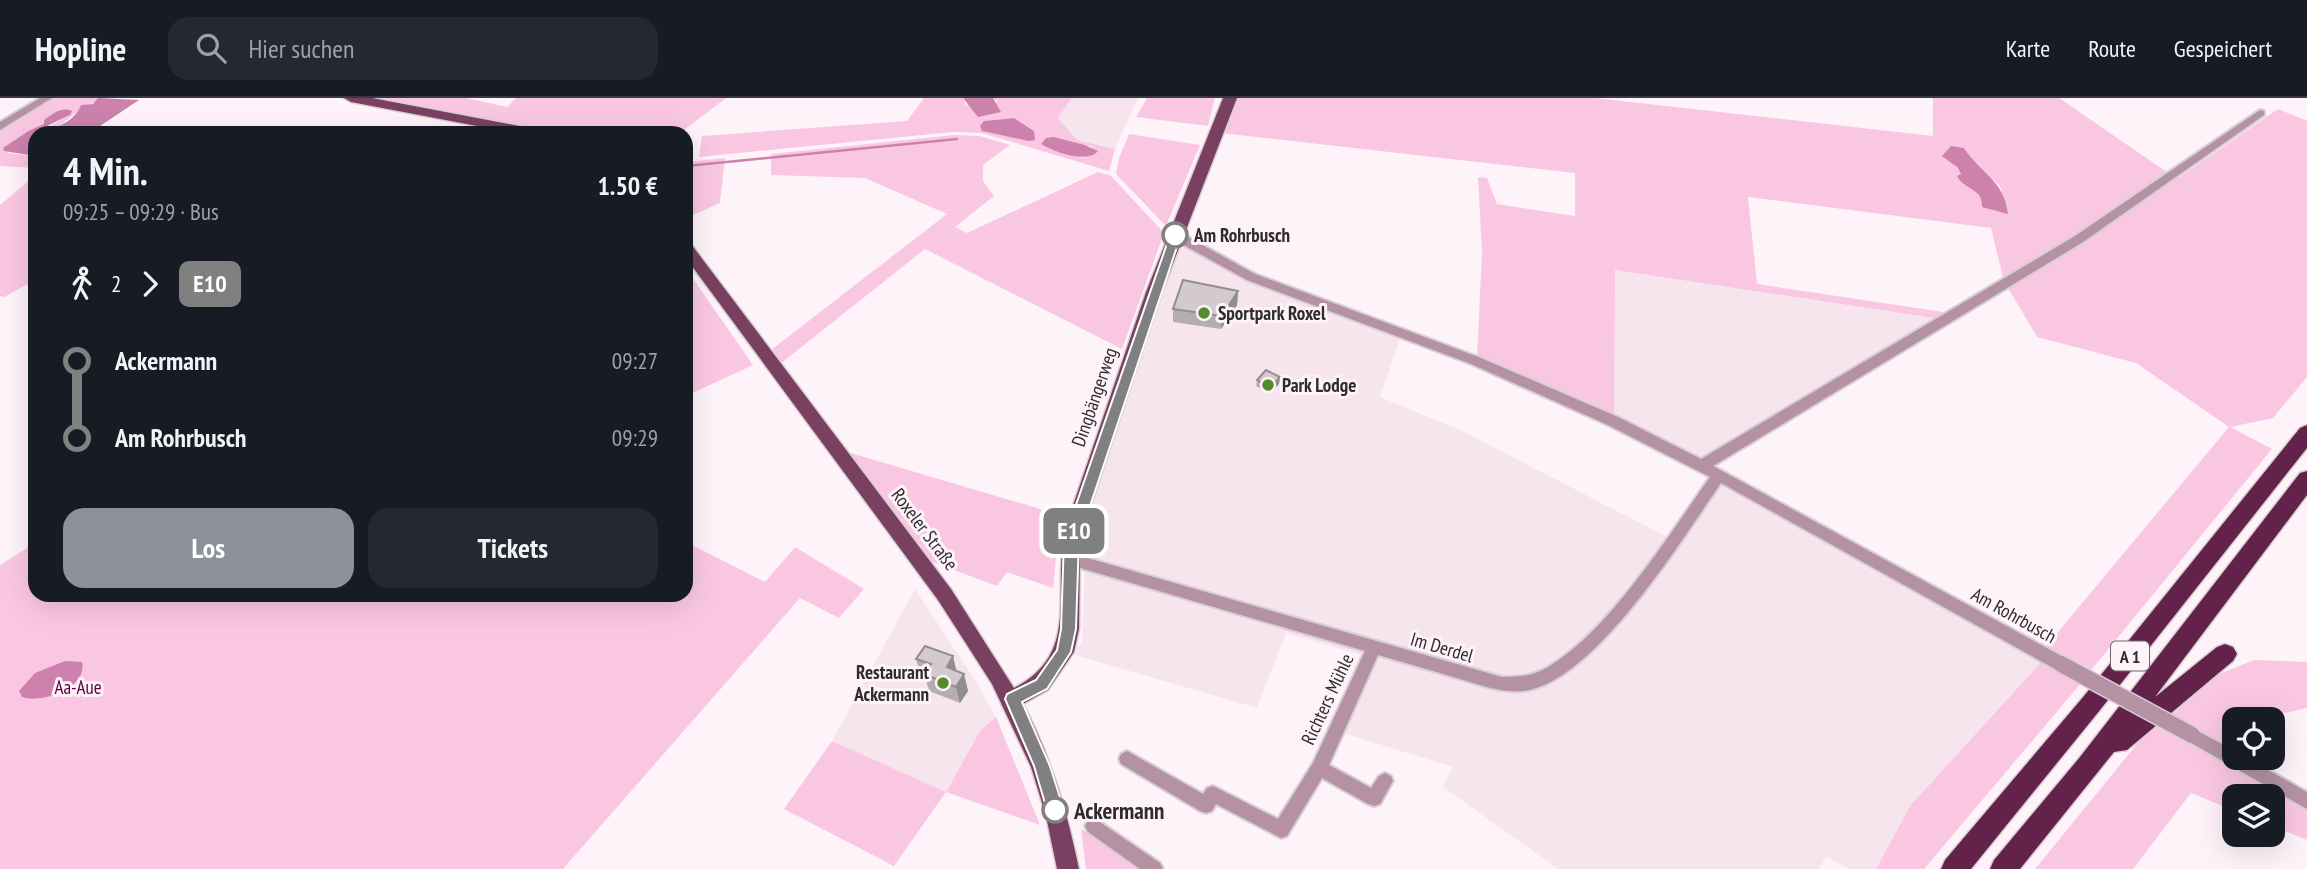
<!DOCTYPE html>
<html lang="de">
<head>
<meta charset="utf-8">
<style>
	body { margin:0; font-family:"PT Sans Narrow",sans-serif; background:#242831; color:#f1f3f6; height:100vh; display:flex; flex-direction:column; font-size:26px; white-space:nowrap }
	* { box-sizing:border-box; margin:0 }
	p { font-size:23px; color:#9ea1a6 }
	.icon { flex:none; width:38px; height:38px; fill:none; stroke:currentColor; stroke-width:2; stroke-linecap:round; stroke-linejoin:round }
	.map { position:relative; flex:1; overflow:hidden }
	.details { position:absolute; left:28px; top:28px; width:665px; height:476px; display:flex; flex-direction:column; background:#171b24; border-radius:21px; box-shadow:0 7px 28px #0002 }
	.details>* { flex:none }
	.badge { padding:0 14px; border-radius:10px; font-size:24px; line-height:46px }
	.controls { position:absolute; left:2222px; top:609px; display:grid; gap:14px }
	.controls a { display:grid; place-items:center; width:63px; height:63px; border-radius:14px; background:#171b24; box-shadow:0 7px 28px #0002; font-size:35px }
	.map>.badge { position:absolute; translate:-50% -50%; box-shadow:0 0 0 4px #fff }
	.legs { display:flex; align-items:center; gap:10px; height:77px; padding:0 35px; font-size:23px }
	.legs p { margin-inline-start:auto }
	.head { display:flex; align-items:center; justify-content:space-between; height:119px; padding:0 35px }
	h1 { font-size:38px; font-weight:800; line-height:52px }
	.cta { display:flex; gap:14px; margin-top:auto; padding:14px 35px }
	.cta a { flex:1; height:80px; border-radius:21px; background:#8c9099; color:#fff; font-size:28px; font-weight:800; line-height:80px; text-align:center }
	.cta a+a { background:#242831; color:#f1f3f6 }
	ul { padding:0 35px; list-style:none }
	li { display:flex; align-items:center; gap:24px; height:77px; font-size:26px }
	li i { display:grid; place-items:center; width:10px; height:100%; margin:0 9px; background:currentColor }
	li i::after { content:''; width:18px; height:18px; margin:-9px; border:5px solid; border-radius:50%; background:#171b24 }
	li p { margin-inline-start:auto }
	li:first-child i { background:linear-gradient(#0000 50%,currentColor 0) }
	li:last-child i { background:linear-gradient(currentColor 50%,#0000 0) }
	header { display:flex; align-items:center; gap:42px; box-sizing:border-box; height:98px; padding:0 35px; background:#171b24; border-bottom:2px solid #363941 }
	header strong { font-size:33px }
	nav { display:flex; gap:38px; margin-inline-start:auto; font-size:24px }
	.search { width:490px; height:63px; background:#242831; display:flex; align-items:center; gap:18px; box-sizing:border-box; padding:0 24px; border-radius:21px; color:#9ea1a6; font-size:26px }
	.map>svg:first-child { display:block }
	.built { fill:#f7e5ee }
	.green { fill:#fac7e3; fill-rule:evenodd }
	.water { fill:#cc82ad }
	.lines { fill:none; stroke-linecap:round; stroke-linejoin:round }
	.stream { stroke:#cc82ad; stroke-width:2.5 }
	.minor-casing { stroke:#d8cfd4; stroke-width:4 }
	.major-casing { stroke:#d8cfd4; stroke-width:3 }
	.highway-casing { stroke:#d8cfd4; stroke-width:3 }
	.minor { fill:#b492a4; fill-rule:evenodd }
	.major { fill:#794062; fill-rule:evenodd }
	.highway { fill:#62224a; fill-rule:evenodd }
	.minor-bridge-casing { stroke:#d8cfd4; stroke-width:19; stroke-linecap:butt }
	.minor-bridge { stroke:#b492a4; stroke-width:16 }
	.wall { fill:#b5adb1 }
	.shaded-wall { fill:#948d90 }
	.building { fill:#d3c9ce; stroke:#948d90; stroke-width:2 }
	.line-1 { fill:#808080; stroke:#fff; stroke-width:2 }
	.stop-1-dot { fill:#fff; stroke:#808080; stroke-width:3.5 }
	.poi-dot { fill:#538c29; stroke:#fdf3f8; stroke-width:2.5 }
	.labels { text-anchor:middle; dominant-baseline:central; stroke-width:6; stroke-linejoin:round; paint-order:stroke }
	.shield { fill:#fdf3f8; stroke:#6d686b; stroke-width:2 }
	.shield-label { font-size:18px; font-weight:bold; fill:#2f2c2e }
	.stop-label { font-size:19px; font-weight:bold; fill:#2f2c2e; stroke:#fdf3f8; text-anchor:start }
	.poi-label { font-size:19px; font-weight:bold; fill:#2f2c2e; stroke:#fdf3f8; text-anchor:start }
	.street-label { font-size:19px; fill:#2f2c2e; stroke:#fdf3f8 }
	.park-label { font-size:19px; fill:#5c0041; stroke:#fdf3f8 }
	.near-stop-label { font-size:23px; font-weight:bold; fill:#2f2c2e; stroke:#fdf3f8; text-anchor:start }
</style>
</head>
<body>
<header>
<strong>Hopline</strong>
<div class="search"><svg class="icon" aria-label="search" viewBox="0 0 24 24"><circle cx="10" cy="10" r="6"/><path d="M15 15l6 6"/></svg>Hier suchen</div>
<nav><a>Karte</a><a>Route</a><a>Gespeichert</a></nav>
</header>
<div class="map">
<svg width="2307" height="771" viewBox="0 0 2307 771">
	<rect width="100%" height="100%" fill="#fdf3f8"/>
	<path class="built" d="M1072 0H1138L1115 51 1077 42 1058 20Z
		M1178 143 1242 178 1400 240 1380 299 1460 332 1677 444 1721 383 2043 562 1910 708 1876 771H1849L1826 759 1819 771H1558L1443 689 1453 669 1330 631 1360 557 1286 535 1257 610 1075 557 1082 543 1085 464 1078 440Z
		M1614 172 1940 221 1703 363 1614 319Z
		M915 491 975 582 996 619 980 633 946 694 832 643Z"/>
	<path class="green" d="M51 0H98L97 4 86 7 60 27 45 31 70 17 71 14 30 32 7 55 35 58V70L0 68V31Z
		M375 0H466L507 9 516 0H726L680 35H546L519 28 510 35H490L499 24Z
		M924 0H963L966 7 998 4 993 0H1072L1058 20 1077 42 1115 51 1109 73 982 35 953 34 699 59 702 38 907 23ZM1014 20 1034 33 1015 39 983 33 984 23ZM1054 39 1093 49 1085 60 1041 46Z
		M1147 0H1215L1208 28 1136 19Z
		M1230 0H1595L1933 38V0H2059L2177 81 2278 11 2307 23V279L2273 320 2230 329 2272 351 2088 576 2043 552 2229 329 2136 265 2037 239 2004 183 1991 130 1748 99 1757 186 1950 215 1940 221 1615 172 1614 319 1477 259 1482 154 1478 79 1487 80 1497 106 1575 118V75L1221 35ZM1964 50 1973 64 2000 88 2008 114 1983 104 1974 91 1964 87 1961 76 1953 65Z
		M1129 36 1200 47 1166 128 1116 76 1119 60Z
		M954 37 980 38 1010 47 983 67V83L994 98 955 129 967 135 1098 74 1111 78 1164 135 1122 251 925 151 780 266 771 252 947 116 865 80 771 77V56Z
		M725 60 720 105 686 120V64Z
		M32 80H35V182L4 199 0 198V107Z
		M689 175 753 267 686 298V176Z
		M844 353 1064 418 1058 438 1053 490 1007 474 997 488 930 463Z
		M686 444 765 484 795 449 864 491 839 520 800 500 563 771H0V467L35 445V497H686Z
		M2043 562 2082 584 1924 771H1876L1910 708Z
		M2254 562 2307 564V610L2258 621H2235V639L2223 649 2165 616 2202 583Z
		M996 619 1040 727 946 694 894 768 784 711 832 643 946 694 980 633Z
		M2155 624 2307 708V742L2273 728V698H2235V713L2191 695 2133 771H2035Z
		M1081 731 1139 771H1086Z"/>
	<path class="water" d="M98 0 139 2 94 32 83 35H35V58L4 53 3 50 30 32 44 26V22C52 16 62 8 72 13L70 17 49 27 45 31C60 30 76 21 81 7L93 6Z
		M963 0H993L1001 14 978 19Z
		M1014 20 1034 33 1035 42 1029 43 982 33 980 28 984 23Z
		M1054 39 1085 47 1098 53C1087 66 1054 54 1041 46L1046 40Z
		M1951 48 1964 50C1981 76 2004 82 2008 116L1982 109C1983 90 1964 92 1957 78L1961 76 1957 69 1942 58Z
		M65 563 82 564C88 590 42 606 22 599L19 593 35 575Z"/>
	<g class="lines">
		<path class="stream" d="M686 68 957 41"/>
		<defs>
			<path id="minor" d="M40 0H52L0 32V24Z
				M2260 12 2264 13V17L2083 144 1713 368 2067 561 2069 566 2067 571 2061 573 2055 571 1721 385C1683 440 1593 586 1523 593 1501 595 1481 587 1460 581 1433 573 1406 565 1378 557L1329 667 1371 690 1379 678 1385 675 1391 678 1393 683 1380 706 1374 708 1368 706 1322 680 1287 738 1281 740 1216 706 1212 713 1206 715 1200 713 1121 666 1119 661 1121 656 1127 653 1203 696 1207 690 1213 688 1278 721 1313 665 1365 553 1070 467 1065 465 1063 461 1065 457 1070 455 1502 579C1519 579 1533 578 1548 569 1609 533 1669 437 1710 379L1608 327 1471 266 1247 182 1171 140V134H1179L1255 176 1481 260 1618 319 1701 361 2075 138Z
				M2192 630 2235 653V660H2247L2307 694V711L2186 642 2184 637 2186 632Z
				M1094 720 1160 765 1163 771H1140L1088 734 1085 728 1088 722Z"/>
			<path id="major" d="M344 0H372L535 31 542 35H514L351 4Z
				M1223 0H1237L1162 194 1088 416 1080 450 1079 531 1074 554 1048 592 1023 606C1051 658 1067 713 1079 771H1057L1046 718 1031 669 992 586 938 502 686 160V144L691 146 951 491 1014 590C1074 559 1057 509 1062 453 1063 441 1067 428 1070 416L1146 194Z"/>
			<path id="highway" d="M2307 327V350L2100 612 1971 771H1941L1945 762 2084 598 2300 330Z
				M2307 373V397L2155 599 2217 549 2225 546 2233 549 2237 556 2233 563 2127 652 2114 654 2020 771H1990L1994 762 2080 659 2300 375Z"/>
		</defs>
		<use href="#minor" class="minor-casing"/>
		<use href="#major" class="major-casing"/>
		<use href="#highway" class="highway-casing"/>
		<use href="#minor" class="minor"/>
		<use href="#major" class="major"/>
		<use href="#highway" class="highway"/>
		<defs>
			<path id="minor-bridge" d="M2061 566 2192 637"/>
		</defs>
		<use href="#minor-bridge" class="minor-bridge-casing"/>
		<use href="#minor-bridge" class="minor-bridge"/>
	</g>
	<path class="wall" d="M1238 193 1237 207 1221 231 1173 224V211Z
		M1280 279 1279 286 1270 295 1256 288 1257 282Z
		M953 558 956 573 964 576 968 593 960 605 929 593 925 579 921 578 916 561Z"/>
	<path class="shaded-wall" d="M1238 193 1237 207 1221 231 1222 218Z
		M1280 279 1279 286 1270 295 1271 289Z
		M953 558 957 576 947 569Z
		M964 576 968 593 960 605 956 589Z"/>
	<path class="building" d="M1183 182 1238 193 1222 218 1173 211Z
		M1266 272 1280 279 1271 289 1257 282Z
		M925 548 953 558 947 569 964 576 956 589 924 576 931 566 916 561Z"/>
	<path class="line-1" d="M1175 134 1181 137 1079 441 1076 531 1071 554 1047 591 1022 604 1050 668 1064 712 1061 717 1055 720 1050 717 1047 712 1034 668 1005 601 1007 596 1036 582 1057 552 1061 531 1064 441 1170 137Z"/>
	<g class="stop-1-dot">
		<circle cx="1175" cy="137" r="12"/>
		<circle cx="1055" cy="712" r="12"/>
	</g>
	<g class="poi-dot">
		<circle cx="1204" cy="215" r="7"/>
		<circle cx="1268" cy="287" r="7"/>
		<circle cx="943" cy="585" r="7"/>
	</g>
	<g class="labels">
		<rect class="shield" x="2111" y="543.5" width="38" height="29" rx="5"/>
		<g class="shield-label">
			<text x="2130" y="558">A 1</text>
		</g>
		<g class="stop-label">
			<text x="1194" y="137">Am Rohrbusch</text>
		</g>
		<g class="poi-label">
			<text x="1218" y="215">Sportpark Roxel</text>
			<text x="1282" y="287">Park Lodge</text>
			<text x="929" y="574" text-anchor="end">Restaurant<tspan x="929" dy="22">Ackermann</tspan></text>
		</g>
		<g class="street-label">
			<text transform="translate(1094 299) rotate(-71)">Dingbängerweg</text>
			<text transform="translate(925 431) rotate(53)">Roxeler Straße</text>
			<text transform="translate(2014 517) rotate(29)">Am Rohrbusch</text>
			<text transform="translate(1442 549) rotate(16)">Im Derdel</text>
			<text transform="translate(1327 601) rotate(-65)">Richters Mühle</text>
		</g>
		<g class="park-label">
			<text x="78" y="589">Aa-Aue</text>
		</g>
		<g class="near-stop-label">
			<text x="1074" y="712">Ackermann</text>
		</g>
	</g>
</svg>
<div class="controls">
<a><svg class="icon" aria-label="locate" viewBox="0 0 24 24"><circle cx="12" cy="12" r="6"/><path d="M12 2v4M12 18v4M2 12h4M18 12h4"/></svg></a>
<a><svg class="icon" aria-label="layers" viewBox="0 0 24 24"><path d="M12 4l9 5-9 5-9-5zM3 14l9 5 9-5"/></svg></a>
</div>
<b class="badge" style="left:1074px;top:433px;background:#808080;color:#fff">E10</b>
<section class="details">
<div class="head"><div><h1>4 Min.</h1><p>09:25 – 09:29 · Bus</p></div><b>1.50 €</b></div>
<div class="legs"><svg class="icon" aria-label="walk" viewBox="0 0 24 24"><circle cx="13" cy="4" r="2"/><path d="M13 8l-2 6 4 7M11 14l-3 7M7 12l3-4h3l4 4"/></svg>2<svg class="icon" aria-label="forward" viewBox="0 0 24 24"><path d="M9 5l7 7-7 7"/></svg><b class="badge" style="background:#808080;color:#fff">E10</b></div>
<ul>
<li><i style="color:#808080"></i><b>Ackermann</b><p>09:27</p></li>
<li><i style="color:#808080"></i><b>Am Rohrbusch</b><p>09:29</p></li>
</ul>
<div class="cta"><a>Los</a><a>Tickets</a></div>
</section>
</div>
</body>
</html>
